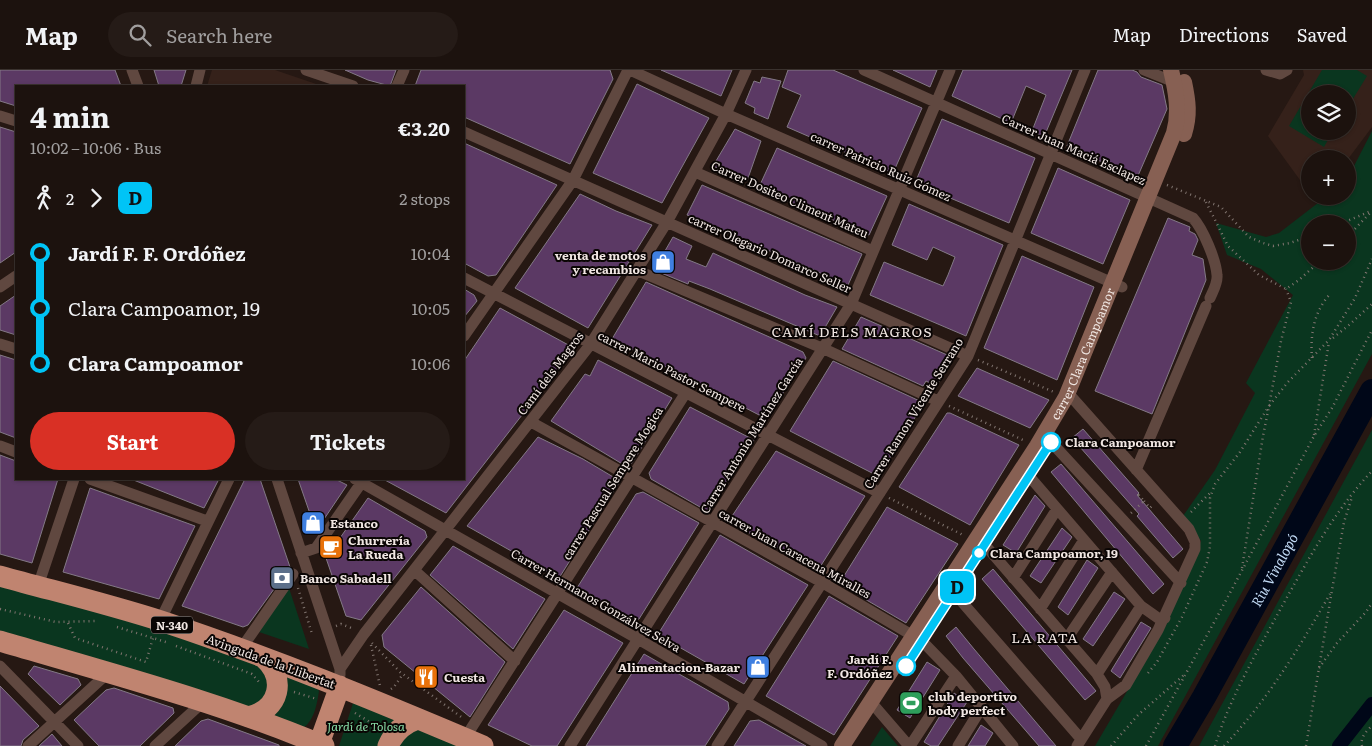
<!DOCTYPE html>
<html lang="en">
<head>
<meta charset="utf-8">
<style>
	body { margin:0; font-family:Literata,serif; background:#251b17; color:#f1f3f6; height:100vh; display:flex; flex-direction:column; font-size:19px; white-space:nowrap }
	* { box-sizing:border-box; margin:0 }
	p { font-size:16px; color:#a09e9e }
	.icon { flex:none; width:28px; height:28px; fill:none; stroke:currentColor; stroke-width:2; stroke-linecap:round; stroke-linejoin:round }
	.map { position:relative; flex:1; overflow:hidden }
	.drawer { position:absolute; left:15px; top:15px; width:450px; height:395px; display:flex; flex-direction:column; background:#1c120e; border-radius:0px; box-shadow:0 1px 4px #0004,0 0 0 1px #3a322e }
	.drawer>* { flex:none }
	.badge { padding:0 10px; border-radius:8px; font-size:18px; line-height:32px }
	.tools { position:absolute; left:1301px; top:15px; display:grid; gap:10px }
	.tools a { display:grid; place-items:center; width:55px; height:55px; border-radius:50%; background:#1c120e; box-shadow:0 1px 4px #0004,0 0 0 1px #3a322e; font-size:25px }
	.map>.badge { position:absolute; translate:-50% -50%; box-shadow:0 0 0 2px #fff }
	.legs { display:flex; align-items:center; gap:8px; height:55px; padding:0 15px; font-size:16px }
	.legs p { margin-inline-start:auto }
	.headline { display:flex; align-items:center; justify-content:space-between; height:85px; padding:0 15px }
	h1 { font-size:28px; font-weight:700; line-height:38px }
	.action { display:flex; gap:10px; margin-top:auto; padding:10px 15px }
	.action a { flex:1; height:58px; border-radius:30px; background:#d93025; color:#fff; font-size:20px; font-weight:700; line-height:58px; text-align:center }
	.action a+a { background:#251b17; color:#f1f3f6 }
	ul { padding:0 15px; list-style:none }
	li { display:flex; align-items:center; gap:18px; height:55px; font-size:19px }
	li i { display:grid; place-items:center; width:8px; height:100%; margin:0 6px; background:currentColor }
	li i::after { content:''; width:12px; height:12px; margin:-6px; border:4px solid; border-radius:50%; background:#1c120e }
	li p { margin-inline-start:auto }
	li:first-child i { background:linear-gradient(#0000 50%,currentColor 0) }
	li:last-child i { background:linear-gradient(currentColor 50%,#0000 0) }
	header { display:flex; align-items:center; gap:30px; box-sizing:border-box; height:70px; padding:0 25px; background:#1c120e; border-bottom:1px solid #3a322e }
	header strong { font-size:24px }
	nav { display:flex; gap:28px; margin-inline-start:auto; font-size:18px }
	.search { width:350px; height:45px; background:#251b17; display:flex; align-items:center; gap:12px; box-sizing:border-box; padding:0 18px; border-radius:28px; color:#a09e9e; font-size:19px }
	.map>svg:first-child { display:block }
	.built { fill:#35211a; fill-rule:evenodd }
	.green { fill:#0a361f; fill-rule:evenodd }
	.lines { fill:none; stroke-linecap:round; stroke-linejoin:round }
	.canal { stroke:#000718; stroke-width:14 }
	.river { stroke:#000718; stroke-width:24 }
	.building { fill:#5b3964; stroke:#837986 }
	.path { stroke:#817570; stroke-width:2.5; stroke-dasharray:1 4; stroke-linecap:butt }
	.street { stroke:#604840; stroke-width:11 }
	.secondary { stroke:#876053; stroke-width:16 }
	.highway { stroke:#c08470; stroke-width:21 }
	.line-1-casing { stroke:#fff; stroke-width:11 }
	.line-1 { stroke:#00c4f6; stroke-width:8 }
	.stop-1-dot { fill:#fff; stroke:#00c4f6; stroke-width:2.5 }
	.labels { text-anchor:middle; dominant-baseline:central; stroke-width:4; stroke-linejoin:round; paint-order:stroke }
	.shield { fill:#0a0504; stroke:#aba29f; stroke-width:1 }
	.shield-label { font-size:11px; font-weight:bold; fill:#f0e6e2 }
	.street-label { font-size:12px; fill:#f0e6e2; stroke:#0a0504 }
	.poi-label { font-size:12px; font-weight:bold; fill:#f0e6e2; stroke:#0a0504; text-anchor:start }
	.stop-label { font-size:12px; font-weight:bold; fill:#f0e6e2; stroke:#0a0504; text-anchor:start }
	.park-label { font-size:12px; font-style:italic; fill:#86daa5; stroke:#0a0504 }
	.neighbourhood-label { font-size:14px; letter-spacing:1px; fill:#f0e6e2; stroke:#0a0504 }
	.water-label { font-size:14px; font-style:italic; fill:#c1daf4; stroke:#0a0504 }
</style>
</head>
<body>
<header>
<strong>Map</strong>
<div class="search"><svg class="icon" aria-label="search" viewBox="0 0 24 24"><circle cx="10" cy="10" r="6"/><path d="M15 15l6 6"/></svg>Search here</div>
<nav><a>Map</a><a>Directions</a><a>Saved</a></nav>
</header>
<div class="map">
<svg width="1372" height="676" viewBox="0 0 1372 676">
	<rect width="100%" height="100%" fill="#261813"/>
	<path class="built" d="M212 0H275L322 16H207Z
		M1303 0H1372V57L1348 89H1310V119L1308 121 1268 66 1304 5ZM1310 24H1348V61H1310Z"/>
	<path class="green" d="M1322 0H1357L1367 6 1348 37V24H1310V61H1333L1324 77 1289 56Z
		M1372 61V284L1158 676H1095L1163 560 1201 471 1183 446 1215 400 1255 323 1246 313 1293 225 1261 199 1227 185 1216 153 1266 167 1279 163 1327 126H1348V103L1354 96ZM1310 154H1348V191H1310Z
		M1372 360V676H1199Z
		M0 512 259 591 274 615 254 639 0 565Z
		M289 518 309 579 259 562Z
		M282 601 314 615 319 621C317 634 314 653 301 659L268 647Z
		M354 630 402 649 384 676H339Z
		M419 656 468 676H393Z
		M882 657 898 676H870Z"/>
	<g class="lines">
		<path class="canal" d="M1339 676 1372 634"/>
		<path class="river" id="s1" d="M1175 676 1204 627 1372 321"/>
	</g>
	<path class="building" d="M0 0H115L121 16H16V36L0 31Z
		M154 0H186L181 16H159Z
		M345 0H396L390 16 368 10Z
		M421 0H610L613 9 570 94 464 47V16H415Z
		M661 0H732L721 26Z
		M788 0H833L922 38 893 103 787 57 801 25 782 17Z
		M893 0H937L930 17Z
		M963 0H1072L1044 67 1032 61 1046 25 1026 16 1011 53 952 26Z
		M1098 0H1132L1137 2 1141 7 1162 15 1167 39 1137 108 1067 76Z
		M762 7 781 11 768 49 754 43 755 38 745 33 754 11 760 13Z
		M637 14 709 48 662 133 593 103Z
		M942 49 1035 88 1009 153 915 113Z
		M0 57 16 62V182L0 193Z
		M735 59 761 71 747 111 713 96Z
		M464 73 557 115 496 205 488 206 464 193Z
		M777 78 887 126 869 165 790 132 783 130 759 117Z
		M1058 98 1130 130 1103 194 1031 163Z
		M702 115 862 184 848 215 687 145Z
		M580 124 616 141 652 155 588 258 515 218Z
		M909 134 1003 175 966 266 870 225 884 192 943 216 948 205 955 187 933 177 927 190 892 175Z
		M1168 148 1190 157 1189 161 1195 164 1198 170 1192 185 1203 189 1206 210 1152 344 1095 321Z
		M673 167 692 176 686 189 706 197 713 183 805 225 837 237 820 266 710 219 689 211 688 214 654 200Z
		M1022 186 1094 217 1057 310 984 278Z
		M646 212 803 282 806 288 768 346 763 347 612 269Z
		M464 219 474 225 477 231 464 247Z
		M16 225V265L0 260V236Z
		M500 238 574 278 446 443 383 409H464V291Z
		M861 247 954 288 936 316 926 311 923 316 842 279Z
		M0 285 16 290V368L0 362Z
		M598 290 672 328 632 393 624 395 551 351 585 304 590 306Z
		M833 291 924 333 881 402 874 404 790 361Z
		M977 298 1049 330 1030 358 958 326Z
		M690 337 754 370 707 441 651 409 649 403Z
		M947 343H950L1019 375 970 455 899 417Z
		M1083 359 1139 423 1137 425 1183 479 1173 488 1137 446 1139 444 1072 368Z
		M538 367 583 389 620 411 559 508 467 456Z
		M776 381 865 426 820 497H815L728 452Z
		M0 385 16 391V409H58L32 493 0 484Z
		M1061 394 1164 514 1153 524 1051 402Z
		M131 409H219L204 438Z
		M245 409H260L290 497 248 555 243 557 182 536Z
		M298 409H335L347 415 316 461Z
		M90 418 195 456 159 529 63 502Z
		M643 422 699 453 639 549 633 550 577 518 636 424Z
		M1035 425 1045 436 1016 483 1003 475Z
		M368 428 425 461 427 467 361 550 346 546 326 488Z
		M887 437 958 474 906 553 839 514Z
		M1062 458 1072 467 1041 513 1030 506Z
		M720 465 808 515 744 614 672 573 661 566 660 561Z
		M453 476 545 529 513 579 430 505Z
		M1087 490 1098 498 1068 545 1058 537Z
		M993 499 1096 621 1085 630 982 509Z
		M421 517 505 592 470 647 384 577 382 565Z
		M1114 522 1125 529 1093 576 1083 569Z
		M829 526 898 566 834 665 766 626Z
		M564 540 623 573 557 676H532L488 655Z
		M1141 552 1151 558 1120 608 1111 601Z
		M956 557 974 579 1056 676H1039L963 588 946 566Z
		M644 584 728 632 729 639 705 676H586Z
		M927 592 940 600 910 648 897 640Z
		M34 596 78 609 81 615 60 635 28 604Z
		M0 616 39 656 23 670 21 676H0Z
		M114 618 173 638 174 643 140 676H99L74 650 106 620Z
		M954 623 967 632 938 676H931L924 672Z
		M208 649 279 675V676H175L201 651Z
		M759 650 788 666 806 676H734L750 651Z
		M981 655 993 663 985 676H968Z
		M52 664 62 676H39Z"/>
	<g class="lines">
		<path class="path" d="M1167 115 1221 137 1249 167 1263 173 1273 176 1290 173 1310 166
			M1206 132 1228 176 1259 205 1286 219 1299 210 1320 191
			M1340 154 1371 141
			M1348 166 1372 141
			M1333 268 1349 255 1372 234
			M1312 288C1310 264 1314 241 1331 223
			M978 290 1054 322
			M949 336 1023 370
			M1314 365 1329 272
			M889 428 963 465
			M1144 431 1150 438 1152 436 1151 434
			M1191 442 1212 421
			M1131 443 1144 431 1139 425 1141 423
			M1242 498 1263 366 1269 336 1288 312 1329 270 1355 228 1372 189
			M298 518 312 564
			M0 539 56 552 97 551
			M68 553 75 568 146 592 153 568
			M336 556 341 554 354 559
			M117 557 169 573
			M372 573 400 602 464 649
			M371 575 380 616
			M176 576 252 604 259 612
			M1319 598 1337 573 1366 542 1372 533
			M1148 603 1157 592 1182 547 1207 492 1210 477V428L1215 414 1240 382 1269 336 1281 271 1291 232 1286 219
			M391 619 394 617 403 604
			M294 622 317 629
			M355 643 380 658
			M1111 676 1138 645 1185 604
			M1146 676 1217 547 1314 366 1332 338 1372 260
			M1215 676C1230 627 1257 582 1281 538 1308 490 1334 441 1372 401
			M1224 676C1267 631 1299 578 1330 524
			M1306 676 1332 520 1344 452 1352 427
			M1362 676C1360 668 1366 661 1372 656"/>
		<path class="street" d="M132 0 138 16
			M306 0 353 16
			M630 0 726 44 1122 217
			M864 0 1193 148C1203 159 1216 190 1217 205 1218 213 1213 221 1210 228
			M1144 0 1174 12
			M1266 0 1280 4 1287 0
			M196 16 200 0
			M397 16 404 0
			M0 46 16 51
			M464 62 968 286
			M695 102 873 181
			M636 200 822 278 938 331
			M464 208 880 423
			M0 217 16 206
			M464 266 573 110 628 0
			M0 274 16 279
			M1068 323 1189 459 1195 472V479L1158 560 1126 615 1107 629 1077 676
			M531 352 823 513 922 571 956 606 1013 676
			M1051 372 1181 513
			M0 376 16 382
			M1021 400 1029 406 1141 536 1158 548H1165
			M1136 400 1206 236
			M90 409 207 451
			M277 409 340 599V605
			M355 409 638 569 822 676
			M978 467 1097 604 1105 617 1107 629
			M301 483 316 478 364 409
			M414 500 515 591
			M1013 508 1057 439
			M38 516 74 409
			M962 532 1081 669
			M1040 539 1084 470
			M160 551 229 409
			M1066 570 1112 502
			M241 579 293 504
			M0 596 78 676
			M340 599 364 564 590 275 667 152 726 44 746 0
			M1097 604 1141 536
			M871 632 909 676
			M465 668 685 324
			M28 676 109 602
			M155 676 203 632
			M570 676 851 234 950 0
			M717 676 968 286 1085 0
			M910 676 956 606
			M958 676 982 637"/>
		<g class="secondary">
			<path d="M1184 64C1190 45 1188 31 1184 12"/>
			<path id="s2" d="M842 676 1037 376 1066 327 1174 63C1180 42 1176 21 1171 0"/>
		</g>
		<path class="highway" d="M0 506C54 521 108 534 161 551 270 587 377 631 483 676
			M0 571C109 603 219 632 324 676
			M248 647C280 640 287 608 263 587
			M319 674 340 616
			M388 676C394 662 403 654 417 649"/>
	</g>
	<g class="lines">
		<defs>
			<path id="line-1" d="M906 596 1051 372"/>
		</defs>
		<use href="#line-1" class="line-1-casing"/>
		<use href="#line-1" class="line-1"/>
	</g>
	<defs>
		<symbol id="shop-square" viewBox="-11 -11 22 22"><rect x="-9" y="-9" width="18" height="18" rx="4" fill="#3f7fe0" stroke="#0a0504"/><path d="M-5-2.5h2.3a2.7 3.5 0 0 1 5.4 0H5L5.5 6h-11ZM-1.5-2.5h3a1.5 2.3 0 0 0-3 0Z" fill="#fff"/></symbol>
		<symbol id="cafe-square" viewBox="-11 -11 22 22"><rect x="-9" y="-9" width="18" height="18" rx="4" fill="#e8710a" stroke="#0a0504"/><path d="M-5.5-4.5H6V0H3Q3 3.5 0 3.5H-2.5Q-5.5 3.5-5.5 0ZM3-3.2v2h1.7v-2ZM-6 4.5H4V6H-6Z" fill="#fff"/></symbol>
		<symbol id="bank-square" viewBox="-11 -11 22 22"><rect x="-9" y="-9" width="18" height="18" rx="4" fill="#5c6f8a" stroke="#0a0504"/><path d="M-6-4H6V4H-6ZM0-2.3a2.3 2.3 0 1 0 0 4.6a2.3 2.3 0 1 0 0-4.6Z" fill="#fff"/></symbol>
		<symbol id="restaurant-square" viewBox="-11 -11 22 22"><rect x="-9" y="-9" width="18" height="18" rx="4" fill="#e8710a" stroke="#0a0504"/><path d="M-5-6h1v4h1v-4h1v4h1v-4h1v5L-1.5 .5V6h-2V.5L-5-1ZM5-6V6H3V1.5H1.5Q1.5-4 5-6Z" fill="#fff"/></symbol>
		<symbol id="stadium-square" viewBox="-11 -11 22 22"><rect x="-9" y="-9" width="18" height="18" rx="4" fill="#2e9e5b" stroke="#0a0504"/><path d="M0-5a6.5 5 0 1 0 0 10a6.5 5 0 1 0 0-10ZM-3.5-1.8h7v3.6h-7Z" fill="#fff"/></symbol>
	</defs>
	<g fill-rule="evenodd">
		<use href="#shop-square" x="649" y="178" width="28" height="28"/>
		<use href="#shop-square" x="299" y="439" width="28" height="28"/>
		<use href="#cafe-square" x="317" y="463" width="28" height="28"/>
		<use href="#bank-square" x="268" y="494" width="28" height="28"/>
		<use href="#shop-square" x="744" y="583" width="28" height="28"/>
		<use href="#restaurant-square" x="412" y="593" width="28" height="28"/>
		<use href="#stadium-square" x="897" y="619" width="28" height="28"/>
	</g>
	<g class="stop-1-dot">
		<circle cx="1051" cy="372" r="9"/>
		<circle cx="979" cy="483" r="6"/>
		<circle cx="906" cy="596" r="9"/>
	</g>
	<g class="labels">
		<rect class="shield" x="151" y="546.5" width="42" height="17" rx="4"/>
		<g class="shield-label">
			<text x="172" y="555">N-340</text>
		</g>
		<g class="street-label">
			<text transform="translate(1074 79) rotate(24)">Carrer Juan Maciá Esclapez</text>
			<text transform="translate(881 96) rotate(24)">carrer Patricio Ruiz Gómez</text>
			<text transform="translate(790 129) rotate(24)">Carrer Dositeo Climent Mateu</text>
			<text transform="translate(770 183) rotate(24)">carrer Olegario Domarco Seller</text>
			<text stroke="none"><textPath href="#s2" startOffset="461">carrer Clara Campoamor</textPath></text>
			<text transform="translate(672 301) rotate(27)">carrer Mario Pastor Sempere</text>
			<text transform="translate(550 303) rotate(-53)">Camí dels Magros</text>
			<text transform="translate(913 343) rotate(-58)">Carrer Ramon Vicente Serrano</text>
			<text transform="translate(751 365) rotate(-58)">Carrer Antonio Martínez García</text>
			<text transform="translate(612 413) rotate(-58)">carrer Pascual Sempere Mogica</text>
			<text transform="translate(795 483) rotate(29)">carrer Juan Caracena Miralles</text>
			<text transform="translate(596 530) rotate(30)">Carrer Hermanos Gonzálvez Selva</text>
			<text transform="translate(271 591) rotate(20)">Avinguda de la Llibertat</text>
		</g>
		<g class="poi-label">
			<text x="646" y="185" text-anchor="end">venta de motos<tspan x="646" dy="14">y recambios</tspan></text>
			<text x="330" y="453">Estanco</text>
			<text x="348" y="470">Churrería<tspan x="348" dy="14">La Rueda</tspan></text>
			<text x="300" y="508">Banco Sabadell</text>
			<text x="740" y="597" text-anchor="end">Alimentacion-Bazar</text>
			<text x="444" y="607">Cuesta</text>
			<text x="928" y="626">club deportivo<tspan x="928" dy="14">body perfect</tspan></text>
		</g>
		<g class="stop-label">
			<text x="1065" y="372">Clara Campoamor</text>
			<text x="990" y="483">Clara Campoamor, 19</text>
			<text x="892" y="589" text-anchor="end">Jardí F.<tspan x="892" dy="14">F. Ordóñez</tspan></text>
		</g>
		<g class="park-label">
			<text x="366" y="656">Jardí de Tolosa</text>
		</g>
		<g class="neighbourhood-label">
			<text x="852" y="261">CAMÍ DELS MAGROS</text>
			<text x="1045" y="567">LA RATA</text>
		</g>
		<g class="water-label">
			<text stroke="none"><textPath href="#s1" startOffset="202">Riu Vinalopó</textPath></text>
		</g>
	</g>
</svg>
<div class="tools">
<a><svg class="icon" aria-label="layers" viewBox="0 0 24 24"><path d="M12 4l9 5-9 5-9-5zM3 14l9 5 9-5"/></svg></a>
<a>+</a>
<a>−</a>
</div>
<b class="badge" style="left:957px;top:517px;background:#00c4f6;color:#111">D</b>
<section class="drawer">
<div class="headline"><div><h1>4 min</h1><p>10:02 – 10:06 · Bus</p></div><b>€3.20</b></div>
<div class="legs"><svg class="icon" aria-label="walk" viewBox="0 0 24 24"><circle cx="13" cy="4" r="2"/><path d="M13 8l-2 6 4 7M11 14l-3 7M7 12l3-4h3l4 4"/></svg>2<svg class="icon" aria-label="forward" viewBox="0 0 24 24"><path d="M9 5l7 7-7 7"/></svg><b class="badge" style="background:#00c4f6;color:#111">D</b><p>2 stops</p></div>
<ul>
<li><i style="color:#00c4f6"></i><b>Jardí F. F. Ordóñez</b><p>10:04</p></li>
<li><i style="color:#00c4f6"></i><span>Clara Campoamor, 19</span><p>10:05</p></li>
<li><i style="color:#00c4f6"></i><b>Clara Campoamor</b><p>10:06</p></li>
</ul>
<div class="action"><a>Start</a><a>Tickets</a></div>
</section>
</div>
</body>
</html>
